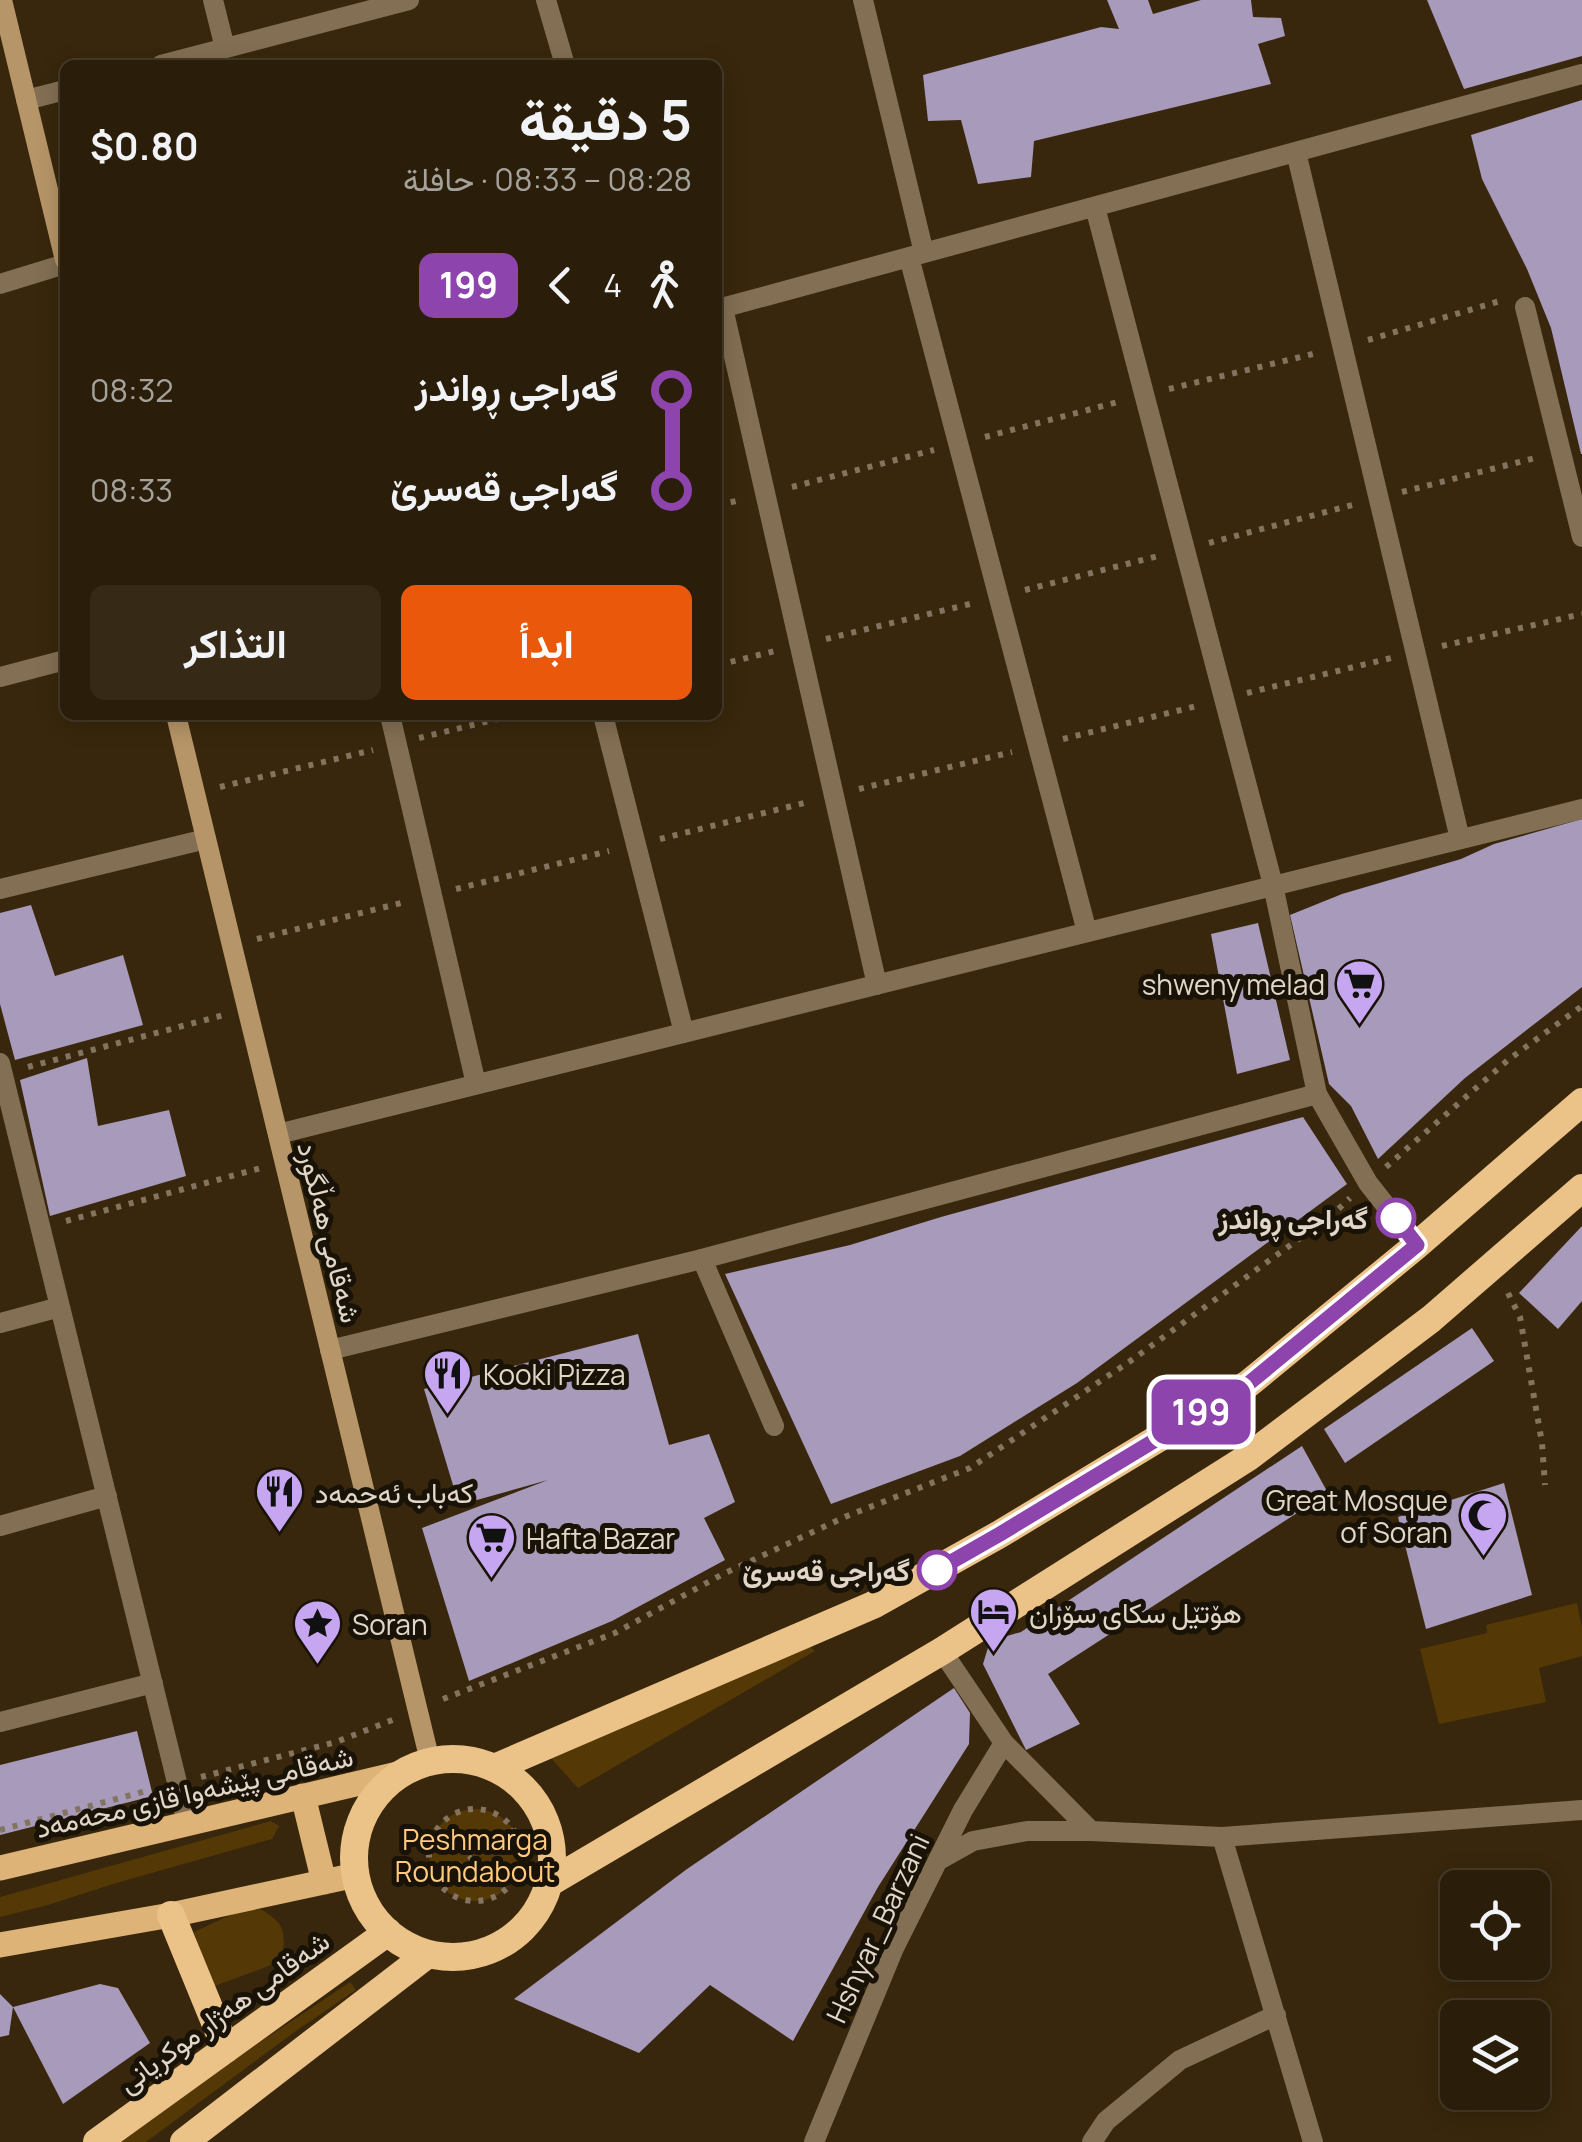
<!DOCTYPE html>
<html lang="ar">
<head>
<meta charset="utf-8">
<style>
	body { margin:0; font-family:Manrope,Vazirmatn,sans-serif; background:#362a17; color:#f1f3f6; direction:rtl; height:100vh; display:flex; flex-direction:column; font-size:38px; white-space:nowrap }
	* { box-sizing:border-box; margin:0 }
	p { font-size:32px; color:#a5a29c }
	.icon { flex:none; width:55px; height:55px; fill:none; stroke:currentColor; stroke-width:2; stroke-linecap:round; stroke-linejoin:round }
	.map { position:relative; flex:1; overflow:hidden; direction:ltr }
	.details { position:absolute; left:60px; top:60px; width:662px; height:660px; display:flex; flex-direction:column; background:#2a1d09; border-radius:15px; box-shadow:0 5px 25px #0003,0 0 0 2px #463b2a; direction:rtl }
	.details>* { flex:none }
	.badge { padding:0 20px; border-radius:15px; font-size:35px; line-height:65px }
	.fabs { position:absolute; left:1440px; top:1870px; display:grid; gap:20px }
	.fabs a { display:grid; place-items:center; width:110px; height:110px; border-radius:15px; background:#2a1d09; box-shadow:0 5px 25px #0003,0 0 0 2px #463b2a; font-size:50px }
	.map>.badge { position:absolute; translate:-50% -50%; box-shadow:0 0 0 5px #fff }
	.legs { display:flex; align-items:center; gap:15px; height:110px; padding:0 30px; font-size:32px }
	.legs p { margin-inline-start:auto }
	.head { display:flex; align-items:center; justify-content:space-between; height:170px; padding:0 30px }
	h1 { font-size:55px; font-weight:700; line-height:75px }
	.cta { display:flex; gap:20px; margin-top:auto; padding:20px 30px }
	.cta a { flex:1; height:115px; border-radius:15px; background:#ea580c; color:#fff; font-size:40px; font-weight:700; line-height:115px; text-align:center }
	.cta a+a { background:#362a17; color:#f1f3f6 }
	ul { padding:0 30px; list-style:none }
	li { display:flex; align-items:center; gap:35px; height:100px; font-size:38px }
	li i { display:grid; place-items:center; width:15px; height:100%; margin:0 12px; background:currentColor }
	li i::after { content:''; width:25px; height:25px; margin:-12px; border:8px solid; border-radius:50%; background:#2a1d09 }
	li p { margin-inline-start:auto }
	li:first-child i { background:linear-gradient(#0000 50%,currentColor 0) }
	li:last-child i { background:linear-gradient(currentColor 50%,#0000 0) }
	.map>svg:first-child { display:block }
	.green { fill:#543806 }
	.building { fill:#a79aba }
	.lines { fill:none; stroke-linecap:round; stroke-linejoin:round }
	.path { stroke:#83745f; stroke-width:6; stroke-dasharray:5 8; stroke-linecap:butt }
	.service { stroke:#836f53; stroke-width:20 }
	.minor { stroke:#836f53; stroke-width:20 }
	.secondary { stroke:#b69568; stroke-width:20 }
	.primary { stroke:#ddb377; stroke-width:25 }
	.trunk { stroke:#ebc287; stroke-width:28 }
	.line-1-casing { stroke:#fff; stroke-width:22 }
	.line-1 { stroke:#8e44ad; stroke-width:15 }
	.stop-1-dot { fill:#fff; stroke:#8e44ad; stroke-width:5 }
	.labels { text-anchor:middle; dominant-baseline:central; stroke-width:10; stroke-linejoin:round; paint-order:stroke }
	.poi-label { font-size:28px; fill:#e1d6c7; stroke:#191207; text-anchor:start }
	.stop-label { font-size:28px; font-weight:bold; fill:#e1d6c7; stroke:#191207; text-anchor:end }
	.street-label { font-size:28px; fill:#e1d6c7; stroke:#191207 }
	.park-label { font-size:28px; fill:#ffcb80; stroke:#191207 }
</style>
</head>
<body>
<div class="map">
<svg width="1582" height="2142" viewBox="0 0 1582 2142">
	<rect width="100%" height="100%" fill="#38270c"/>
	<path class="green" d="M1577 1603 1582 1628V1656L1539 1668 1546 1702 1439 1724 1420 1649 1487 1633 1486 1625Z
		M805 1643 815 1651 578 1788 547 1754Z
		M429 1855a46 46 0 1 1 92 0a46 46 0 1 1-92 0Z
		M271 1821 279 1826 272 1839 113 1884 48 1905 0 1917V1897Z
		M260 1909C281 1921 286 1928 283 1953L269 1966 212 1987 194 1932 239 1911Z
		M350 1982 356 1990 296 2031 146 2142H119L181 2095Z"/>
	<path class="building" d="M1107 0H1148L1153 14 1201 0H1251L1253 17 1281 18 1285 36 1258 44 1271 84 1034 141 1031 177 978 184 961 120 928 121 923 75 1101 27 1119 29Z
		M1427 0H1582V56L1464 89Z
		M1582 100V454H1581L1551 328 1527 269 1482 179 1471 135Z
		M1582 819V987L1465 1078 1378 1159 1351 1106 1329 1084 1290 915 1342 894 1461 859 1494 844Z
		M31 905 55 976 123 955 143 1025 15 1060 0 1004V913Z
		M1258 923 1290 1060 1237 1074 1211 934Z
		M87 1058 98 1126 169 1110 186 1176 50 1216 20 1080Z
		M1303 1117 1347 1184 1077 1383 960 1456 831 1504 725 1274 850 1245 941 1217Z
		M1582 1226V1301L1558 1329 1519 1293Z
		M1472 1328 1494 1361 1345 1463 1324 1429Z
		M638 1334 669 1445 709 1434 735 1502 704 1518 725 1560 612 1621 469 1681 422 1528 548 1480 459 1505 424 1389Z
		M1302 1446 1328 1493 1048 1674 1080 1724 1026 1750 983 1664 990 1641 1021 1632Z
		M1504 1483 1532 1595 1426 1629 1398 1517Z
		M954 1688 970 1713 969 1744 878 1887 793 2041 710 1985 639 2053 514 1999 687 1869Z
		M137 1731 153 1796 0 1835V1765Z
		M100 1984 118 1988 150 2043 63 2104 13 2007Z
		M0 1994 13 2007 9 2035 0 2037Z"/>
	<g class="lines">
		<path class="path" d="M1368 340 1500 301
			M1169 389 1317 353
			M985 437 1118 402
			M792 487 934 450
			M1402 492 1535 458
			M718 505 741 500
			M1209 543 1356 504
			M1025 590 1158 556
			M826 639 974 603
			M1442 646 1582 614
			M718 665 775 651
			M1247 693 1391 658
			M419 738 514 715
			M1063 739 1201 705
			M220 787 373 750
			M859 789 1012 752
			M660 839 808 802
			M456 889 609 851
			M257 939 405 902
			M28 1067 224 1015
			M1386 1167 1508 1060 1582 1006
			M66 1221 261 1168
			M1508 1293 1520 1317 1542 1443 1545 1485
			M443 1699 615 1633 723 1574 847 1516 970 1468 1129 1362 1332 1215 1350 1198
			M201 1777 336 1742 395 1719
			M429 1855a46 46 0 1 1 92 0a46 46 0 1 1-92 0Z
			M0 1830 150 1790
			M436 1881 514 1830"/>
		<path class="service" d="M702 1259 774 1426"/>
		<path class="minor" d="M213 0 225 48
			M546 0 565 65
			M863 0 924 253
			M161 65 409 0
			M26 100 65 90
			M1296 152 1460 839
			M909 257 1087 932
			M0 284 65 264
			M1525 307 1582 537
			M723 308 877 985
			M718 309 1582 74
			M0 677 65 660
			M390 715 476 1084
			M603 715 684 1033
			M0 889 206 839
			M0 1063 187 1823
			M1317 1094 1368 1183 1417 1245
			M278 1134 1582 809
			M0 1323 60 1307
			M330 1350 702 1259 1317 1094 1273 885 1095 207
			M0 1526 107 1496
			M942 1651 1004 1743 1091 1831 1222 1837 1582 1810
			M0 1722 153 1683
			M1222 1837 1313 2142
			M939 1860 973 1841 1027 1831H1091
			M814 2142 894 1948 963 1810 1004 1743
			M1092 2142 1106 2121 1180 2060 1276 2015"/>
		<path class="secondary" d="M2 0 65 260
			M176 715 430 1761"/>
		<path class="primary" d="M303 1796 324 1882
			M0 1868 402 1773
			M0 1945 171 1915 356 1875"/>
		<path class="trunk" d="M354 1858a99 99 0 1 1 198 0a99 99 0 1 1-198 0Z
			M494 1768 873 1605 1000 1534 1248 1384 1417 1245 1582 1102
			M549 1883 942 1651 1247 1458 1431 1319 1582 1188
			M171 1915 226 2049
			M97 2142 388 1932
			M184 2142 428 1954"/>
	</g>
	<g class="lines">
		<defs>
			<path id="line-1" d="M937 1570 1000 1534 1248 1384 1417 1245 1396 1218"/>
		</defs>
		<use href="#line-1" class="line-1-casing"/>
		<use href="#line-1" class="line-1"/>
	</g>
	<defs>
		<symbol id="supermarket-pin" viewBox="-11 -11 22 30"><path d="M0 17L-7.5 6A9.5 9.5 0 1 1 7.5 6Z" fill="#c6a6f0" stroke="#191207"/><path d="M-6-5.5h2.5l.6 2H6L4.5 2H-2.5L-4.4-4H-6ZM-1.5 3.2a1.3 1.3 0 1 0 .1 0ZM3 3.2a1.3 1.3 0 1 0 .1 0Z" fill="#111"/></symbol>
		<symbol id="restaurant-pin" viewBox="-11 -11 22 30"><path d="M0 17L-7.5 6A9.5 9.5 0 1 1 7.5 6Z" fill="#c6a6f0" stroke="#191207"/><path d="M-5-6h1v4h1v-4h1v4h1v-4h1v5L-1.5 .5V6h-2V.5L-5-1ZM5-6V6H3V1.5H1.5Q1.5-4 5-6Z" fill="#111"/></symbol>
		<symbol id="mosque-pin" viewBox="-11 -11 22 30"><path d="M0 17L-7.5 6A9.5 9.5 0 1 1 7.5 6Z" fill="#c6a6f0" stroke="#191207"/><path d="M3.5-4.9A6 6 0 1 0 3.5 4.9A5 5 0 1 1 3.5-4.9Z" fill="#111"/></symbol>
		<symbol id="hotel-pin" viewBox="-11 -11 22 30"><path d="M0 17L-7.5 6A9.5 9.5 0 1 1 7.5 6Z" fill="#c6a6f0" stroke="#191207"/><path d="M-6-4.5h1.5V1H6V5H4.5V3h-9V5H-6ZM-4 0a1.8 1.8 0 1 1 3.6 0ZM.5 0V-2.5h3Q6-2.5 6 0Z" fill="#111"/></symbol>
		<symbol id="sight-pin" viewBox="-11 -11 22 30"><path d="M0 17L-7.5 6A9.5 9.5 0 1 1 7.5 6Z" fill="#c6a6f0" stroke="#191207"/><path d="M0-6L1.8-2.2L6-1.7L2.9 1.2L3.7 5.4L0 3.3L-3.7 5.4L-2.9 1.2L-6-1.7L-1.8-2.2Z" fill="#111"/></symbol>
	</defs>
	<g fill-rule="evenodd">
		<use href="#supermarket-pin" x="1332" y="956" width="55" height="75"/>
		<use href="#restaurant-pin" x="420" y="1346" width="55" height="75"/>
		<use href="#restaurant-pin" x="252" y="1464" width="55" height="75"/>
		<use href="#mosque-pin" x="1456" y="1488" width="55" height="75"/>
		<use href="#supermarket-pin" x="464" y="1510" width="55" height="75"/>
		<use href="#hotel-pin" x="966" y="1584" width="55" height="75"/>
		<use href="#sight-pin" x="290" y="1596" width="55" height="75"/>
	</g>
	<g class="stop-1-dot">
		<circle cx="1396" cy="1218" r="18"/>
		<circle cx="937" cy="1570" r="18"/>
	</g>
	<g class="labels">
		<g class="poi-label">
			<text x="1325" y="984" text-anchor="end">shweny melad</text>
			<text x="483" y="1374">Kooki Pizza</text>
			<text x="315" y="1492">کەباب ئەحمەد</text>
			<text x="1448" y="1500" text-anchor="end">Great Mosque<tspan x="1448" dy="32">of Soran</tspan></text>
			<text x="526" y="1538">Hafta Bazar</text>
			<text x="1029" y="1612">هۆتێل سکای سۆران</text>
			<text x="352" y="1624">Soran</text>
		</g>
		<g class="stop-label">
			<text x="1368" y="1218">گەراجی ڕواندز</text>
			<text x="910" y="1570">گەراجی قەسرێ</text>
		</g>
		<g class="street-label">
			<text transform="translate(330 1232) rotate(76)">شەقامی ھەڵگورد</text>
			<text transform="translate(194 1791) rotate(-13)">شەقامی پێشەوا قازی محەمەد</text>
			<text transform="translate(877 1928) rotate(-65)">Hshyar_Barzani</text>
			<text transform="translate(223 2011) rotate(-36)">شەقامی ھەژار موکریانی</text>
		</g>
		<g class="park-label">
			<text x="475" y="1839">Peshmarga<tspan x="475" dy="32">Roundabout</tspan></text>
		</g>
	</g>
</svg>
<div class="fabs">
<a><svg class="icon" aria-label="locate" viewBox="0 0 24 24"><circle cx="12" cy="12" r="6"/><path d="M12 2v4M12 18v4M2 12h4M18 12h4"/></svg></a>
<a><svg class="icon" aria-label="layers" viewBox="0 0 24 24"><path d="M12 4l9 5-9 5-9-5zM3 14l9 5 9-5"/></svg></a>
</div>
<b class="badge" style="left:1201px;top:1412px;background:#8e44ad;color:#fff">199</b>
<section class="details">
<div class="head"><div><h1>5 دقيقة</h1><p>08:28 – 08:33 · حافلة</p></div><b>$0.80</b></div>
<div class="legs"><svg class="icon" aria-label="walk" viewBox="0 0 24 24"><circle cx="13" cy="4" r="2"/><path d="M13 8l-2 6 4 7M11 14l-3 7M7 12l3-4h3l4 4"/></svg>4<svg class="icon" aria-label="back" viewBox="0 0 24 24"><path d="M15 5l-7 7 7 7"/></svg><b class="badge" style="background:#8e44ad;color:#fff">199</b></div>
<ul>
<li><i style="color:#8e44ad"></i><b>گەراجی ڕواندز</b><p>08:32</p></li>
<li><i style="color:#8e44ad"></i><b>گەراجی قەسرێ</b><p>08:33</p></li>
</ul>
<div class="cta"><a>ابدأ</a><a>التذاكر</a></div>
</section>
</div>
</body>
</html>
